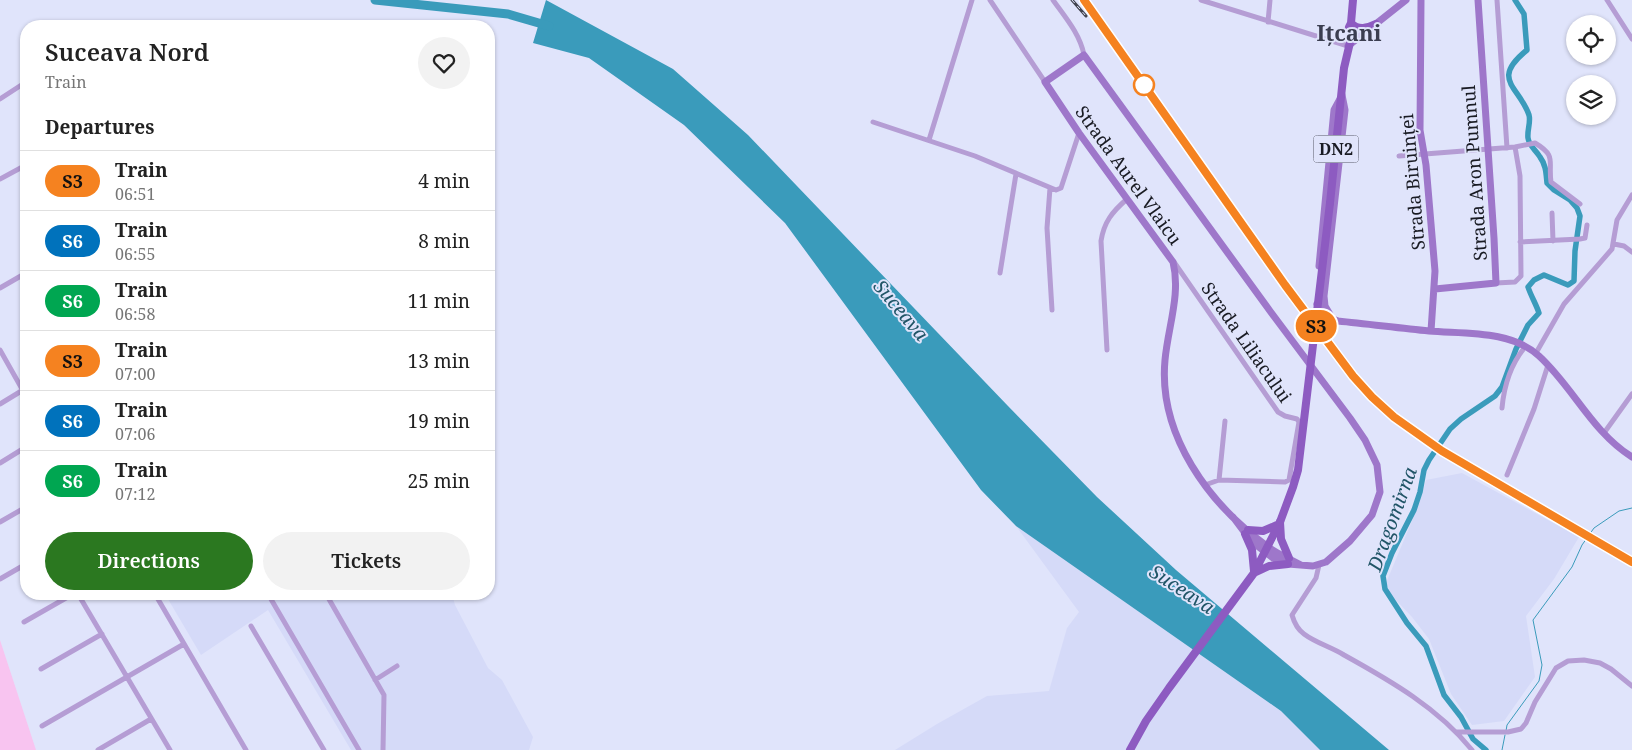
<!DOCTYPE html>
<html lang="en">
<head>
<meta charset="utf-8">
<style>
	body { margin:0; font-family:"Noto Serif",serif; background:#f2f2f2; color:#222; height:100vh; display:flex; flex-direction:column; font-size:19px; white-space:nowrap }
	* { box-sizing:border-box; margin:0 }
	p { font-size:16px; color:#767676 }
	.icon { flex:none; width:28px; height:28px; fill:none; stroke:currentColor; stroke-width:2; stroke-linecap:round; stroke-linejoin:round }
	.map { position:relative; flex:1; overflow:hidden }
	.panel { position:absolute; left:20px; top:20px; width:475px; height:580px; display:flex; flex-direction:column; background:#fff; border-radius:20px; box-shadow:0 1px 4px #0004 }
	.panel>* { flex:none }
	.badge { padding:0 10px; border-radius:16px; font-size:18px; line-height:32px }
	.tools { position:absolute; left:1566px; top:15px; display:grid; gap:10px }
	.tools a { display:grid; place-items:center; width:50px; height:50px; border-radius:50%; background:#fff; box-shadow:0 1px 4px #0004; font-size:25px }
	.map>.badge { position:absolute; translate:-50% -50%; box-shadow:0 0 0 2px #fff }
	h2 { padding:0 25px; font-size:19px; line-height:45px }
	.round { display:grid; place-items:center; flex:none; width:52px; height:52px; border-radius:26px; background:#f2f2f2 }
	.summary { display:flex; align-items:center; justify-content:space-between; height:85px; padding:0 25px }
	h1 { font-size:24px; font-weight:600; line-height:38px }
	.cta { display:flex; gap:10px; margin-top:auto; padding:10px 25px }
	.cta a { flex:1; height:58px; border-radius:30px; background:#2b7820; color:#fff; font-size:20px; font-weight:600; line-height:58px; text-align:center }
	.cta a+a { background:#f2f2f2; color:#222 }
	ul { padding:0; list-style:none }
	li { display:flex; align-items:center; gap:15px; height:60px; padding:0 25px; border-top:1px solid #e0e0e0 }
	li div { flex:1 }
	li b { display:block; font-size:19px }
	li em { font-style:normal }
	li .badge { min-width:55px; font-weight:700; text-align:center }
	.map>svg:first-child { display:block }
	.built { fill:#d5daf8 }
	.green { fill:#f8c4f0 }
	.water { fill:#3a9bbb }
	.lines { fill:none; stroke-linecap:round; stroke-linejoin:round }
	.stream { stroke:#3a9bbb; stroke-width:1 }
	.canal { stroke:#3a9bbb; stroke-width:5.5 }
	.river { stroke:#3a9bbb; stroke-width:9 }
	.street { stroke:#b59dd4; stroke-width:5 }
	.secondary { stroke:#9e77ca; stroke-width:7 }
	.primary { stroke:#8d5bc1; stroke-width:8 }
	.rail-casing { stroke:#434550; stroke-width:3 }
	.rail { stroke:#e0e4fb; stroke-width:1; stroke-dasharray:4; stroke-linecap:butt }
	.primary-bridge { stroke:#8d5bc1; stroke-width:8 }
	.line-casing { stroke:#fff; stroke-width:11 }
	.line { stroke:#f58220; stroke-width:8 }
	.stop-dot { fill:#fff; stroke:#f58220; stroke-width:2.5 }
	.labels { text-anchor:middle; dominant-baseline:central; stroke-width:4; stroke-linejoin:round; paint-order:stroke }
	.shield { fill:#e0e4fb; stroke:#555764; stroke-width:1 }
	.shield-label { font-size:16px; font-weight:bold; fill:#191b23 }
	.street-label { font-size:18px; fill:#191b23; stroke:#e0e4fb }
	.water-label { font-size:19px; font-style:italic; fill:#215567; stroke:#e0e4fb }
	.district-label { font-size:22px; font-weight:bold; fill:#3b3e50; stroke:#e0e4fb }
</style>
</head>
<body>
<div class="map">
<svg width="1632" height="750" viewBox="0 0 1632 750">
	<rect width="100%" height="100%" fill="#e0e4fb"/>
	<path class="built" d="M1462 473 1579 537 1554 579 1526 616 1535 677 1504 721 1472 725 1451 694 1429 639 1412 617 1392 596 1386 583 1419 504 1426 480Z
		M1016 526 1281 711 1320 750H895L937 724 987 696 1049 691 1067 628 1079 612Z
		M165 594H452L455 605 488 668 502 680 533 737 529 750H351L268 610 201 655Z"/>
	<path class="green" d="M0 640 36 750H0Z"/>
	<path class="water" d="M546 0 673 69 748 135 1008 406 1097 497 1176 570 1389 750H1320L1281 711 1016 526 981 490 785 223 684 125 589 58 533 43Z"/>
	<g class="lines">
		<path class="stream" d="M1506 731 1507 725 1539 681 1542 665 1533 620 1572 567 1582 545 1594 528 1619 511 1632 508
			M1502 750 1505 735"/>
		<path class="canal" d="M1486 750 1473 739 1461 717 1444 695 1426 646 1407 623 1385 589 1383 576 1392 553 1414 510 1420 492 1424 470 1429 460 1450 429 1461 419 1495 396 1502 387 1516 349 1528 325 1539 313C1536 304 1531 296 1528 287L1534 280 1544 275 1568 285 1574 281 1575 251 1580 216 1577 208 1570 200 1554 190 1547 183C1546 173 1546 165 1540 157 1536 150 1529 146 1528 138 1527 130 1531 122 1529 115 1519 86 1490 80 1527 50L1524 14 1515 0"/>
		<path class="river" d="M375 0 508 14 549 26"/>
		<path class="street" d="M990 0 1045 82
			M1053 0C1065 17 1080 34 1084 55
			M1201 0 1348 46
			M1497 0 1507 148
			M1607 0 1632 39
			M1268 22 1270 0
			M0 99 26 82
			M873 122 975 156 1056 190 1061 188 1079 133
			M929 140 972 0
			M1399 156 1515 147 1535 143C1557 156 1548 161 1551 182L1580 204
			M0 179 26 165
			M1050 188 1047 228 1052 310
			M1552 213 1553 241
			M1520 242 1580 239 1585 238 1587 225
			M1614 244 1624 246 1632 252
			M1174 262 1278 412 1285 416 1297 419 1299 422 1289 480 1285 482 1219 480 1205 485
			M1000 273 1016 174
			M1496 283 1515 282 1521 276 1520 176 1515 147
			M0 288 26 273
			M0 350 26 396
			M1107 350 1101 241C1104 222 1112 212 1127 199
			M1536 353 1564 304 1612 249 1617 220 1632 195
			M0 404 23 390
			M1502 408C1504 386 1511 364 1525 347
			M1604 433 1632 394
			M0 463 26 447
			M1507 475 1534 409 1548 365
			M1219 480 1225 421
			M0 522 26 507
			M1319 565 1316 578 1292 615C1294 622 1297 629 1304 634 1316 643 1331 647 1344 655 1391 681 1438 708 1472 750
			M0 579 26 564
			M78 594 170 750
			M155 594 246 750
			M268 594 359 750
			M326 594 384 695 383 750
			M24 622 73 594
			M251 626 324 750
			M41 669 102 634
			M375 680 397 666
			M42 726 184 644
			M1457 732H1508L1521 729 1526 723 1535 702 1556 668 1568 661 1584 660 1600 663 1611 669 1632 686
			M98 750 151 719"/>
		<path class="secondary" d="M1421 0 1420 130 1426 165 1435 271 1431 331
			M1348 46 1406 0
			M1319 266 1334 110 1340 99
			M1435 289 1496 283 1494 238 1478 0
			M1317 304 1328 317 1338 321C1368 324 1399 328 1429 331 1464 334 1511 330 1539 356 1573 387 1592 432 1632 457
			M1331 316 1325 306 1324 296 1345 110 1342 95
			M1233 517 1251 541 1273 558 1288 564 1313 566 1326 562 1350 541 1372 515 1380 492 1377 465 1365 440 1350 418 1270 311 1084 55 1045 82 1079 133 1173 262C1181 294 1168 327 1165 360 1158 435 1209 504 1267 546 1277 554 1290 559 1301 565"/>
		<path class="primary" d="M1351 23C1359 31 1367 28 1376 24
			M1349 27 1351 23 1353 0
			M1330 203 1344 68 1352 34 1351 23
			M1280 522 1281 539 1289 558
			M1248 530 1263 531 1277 525
			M1245 534 1252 550 1254 571
			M1254 573 1269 566 1288 564
			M1130 750 1146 721 1169 688 1254 573 1280 522"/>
		<defs>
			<path id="rail" d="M1072 0 1086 16
				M1084 0 1285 285 1353 376 1372 397 1394 417 1442 451 1632 562"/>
		</defs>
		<use href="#rail" class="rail-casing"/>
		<use href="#rail" class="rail"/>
		<path class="primary-bridge" d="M1280 522 1293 487 1298 470 1330 203"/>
	</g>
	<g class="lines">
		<defs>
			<path id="line" d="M1084 0 1285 285 1353 376 1372 397 1394 417 1442 451 1632 562"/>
		</defs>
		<use href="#line" class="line-casing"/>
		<use href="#line" class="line"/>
	</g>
	<circle class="stop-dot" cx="1144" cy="85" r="10"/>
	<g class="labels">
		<rect class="shield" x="1313.5" y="135.5" width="45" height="27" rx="4"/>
		<g class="shield-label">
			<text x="1336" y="149">DN2</text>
		</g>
		<g class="street-label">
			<text transform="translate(1474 173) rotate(-94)">Strada Aron Pumnul</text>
			<text transform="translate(1129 175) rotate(54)">Strada Aurel Vlaicu</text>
			<text transform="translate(1412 182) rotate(-95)">Strada Biruinței</text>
			<text transform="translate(1247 342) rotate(55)">Strada Liliacului</text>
		</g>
		<g class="water-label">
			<text transform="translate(901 310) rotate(50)">Suceava</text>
			<text transform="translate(1392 519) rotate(-70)">Dragomirna</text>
			<text transform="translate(1182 589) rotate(33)">Suceava</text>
		</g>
		<g class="district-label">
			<text x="1349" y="32">Ițcani</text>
		</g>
	</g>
</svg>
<div class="tools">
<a><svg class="icon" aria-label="locate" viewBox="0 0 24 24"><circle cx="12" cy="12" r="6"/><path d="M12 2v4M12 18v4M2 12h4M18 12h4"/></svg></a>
<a><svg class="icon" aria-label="layers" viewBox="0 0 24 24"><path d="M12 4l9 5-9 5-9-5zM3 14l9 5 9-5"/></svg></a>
</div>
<b class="badge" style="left:1316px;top:326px;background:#f58220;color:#111">S3</b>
<section class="panel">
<div class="summary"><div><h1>Suceava Nord</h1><p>Train</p></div><a class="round"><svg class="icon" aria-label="heart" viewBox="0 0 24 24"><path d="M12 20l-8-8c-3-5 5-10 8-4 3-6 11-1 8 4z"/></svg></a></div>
<h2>Departures</h2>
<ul>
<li><span class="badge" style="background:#f58220;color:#111">S3</span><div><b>Train</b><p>06:51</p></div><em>4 min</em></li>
<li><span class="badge" style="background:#0072bc;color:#fff">S6</span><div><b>Train</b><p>06:55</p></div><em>8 min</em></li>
<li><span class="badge" style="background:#00a651;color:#fff">S6</span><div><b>Train</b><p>06:58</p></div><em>11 min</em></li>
<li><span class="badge" style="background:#f58220;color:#111">S3</span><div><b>Train</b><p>07:00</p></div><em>13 min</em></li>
<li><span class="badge" style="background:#0072bc;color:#fff">S6</span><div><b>Train</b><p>07:06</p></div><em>19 min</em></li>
<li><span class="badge" style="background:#00a651;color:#fff">S6</span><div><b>Train</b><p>07:12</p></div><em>25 min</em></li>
</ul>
<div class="cta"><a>Directions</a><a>Tickets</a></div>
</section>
</div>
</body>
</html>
